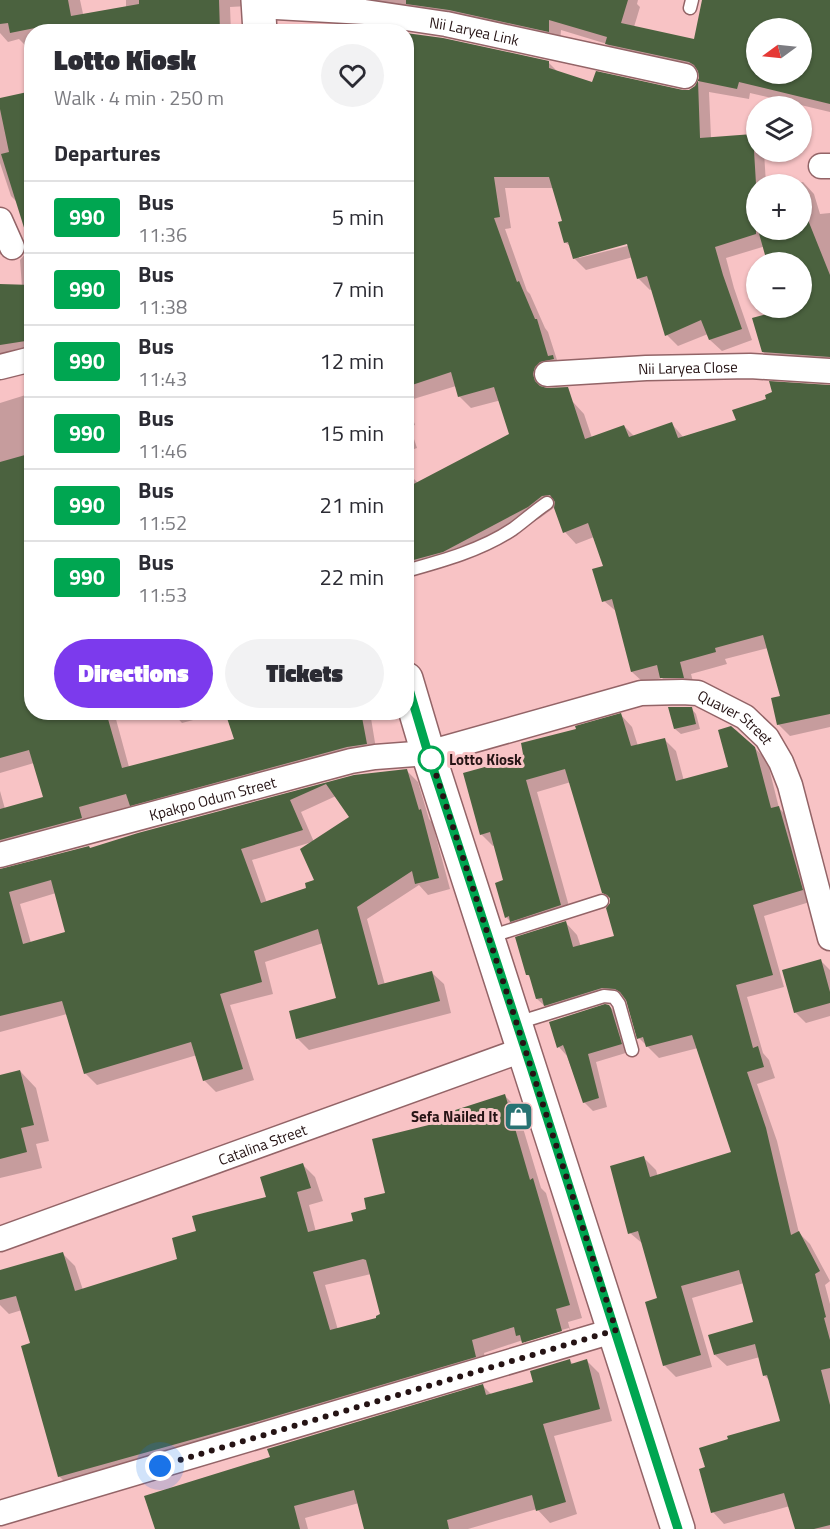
<!DOCTYPE html>
<html lang="en">
<head>
<meta charset="utf-8">
<style>
	body { margin:0; font-family:"Titillium Web",sans-serif; background:#f2f2f3; color:#2b2b33; height:100vh; display:flex; flex-direction:column; font-size:22px; white-space:nowrap }
	* { box-sizing:border-box; margin:0 }
	p { font-size:20px; color:#7c7c81 }
	.icon { flex:none; width:33px; height:33px; fill:none; stroke:currentColor; stroke-width:2; stroke-linecap:round; stroke-linejoin:round }
	.map { position:relative; flex:1; overflow:hidden }
	.panel { position:absolute; left:24px; top:24px; width:390px; height:696px; display:flex; flex-direction:column; background:#fff; border-radius:24px; box-shadow:0 2px 4px #0004 }
	.panel>* { flex:none }
	.badge { padding:0 12px; border-radius:4px; font-size:21px; line-height:39px }
	.needle { width:39px; rotate:255deg }
	.fabs { position:absolute; left:746px; top:18px; display:grid; gap:12px }
	.fabs a { display:grid; place-items:center; width:66px; height:66px; border-radius:50%; background:#fff; box-shadow:0 2px 4px #0004; font-size:30px }
	.you { position:absolute; width:30px; height:30px; margin:-15px; border:4px solid #fff; border-radius:50%; background:#1a73e8; box-shadow:0 0 0 9px #1a73e833 }
	.map>.badge { position:absolute; translate:-50% -50%; box-shadow:0 0 0 3px #fff }
	h2 { padding:0 30px; font-size:22px; line-height:54px }
	.round { display:grid; place-items:center; flex:none; width:63px; height:63px; border-radius:32px; background:#f2f2f3 }
	.summary { display:flex; align-items:center; justify-content:space-between; height:102px; padding:0 30px }
	h1 { font-size:28px; font-weight:800; line-height:45px }
	.cta { display:flex; gap:12px; margin-top:auto; padding:12px 30px }
	.cta a { flex:1; height:69px; border-radius:36px; background:#7c3aed; color:#fff; font-size:24px; font-weight:800; line-height:69px; text-align:center }
	.cta a+a { background:#f2f2f3; color:#2b2b33 }
	ul { padding:0; list-style:none }
	li { display:flex; align-items:center; gap:18px; height:72px; padding:0 30px; border-top:2px solid #e1e1e2 }
	li div { flex:1 }
	li b { display:block; font-size:22px }
	li em { font-style:normal }
	li .badge { min-width:66px; font-weight:700; text-align:center }
	.map>svg:first-child { display:block }
	.shadow { fill:#0003; fill-rule:evenodd }
	.building { fill:#4b623f; fill-rule:evenodd }
	.lines { fill:none; stroke-linecap:round; stroke-linejoin:round }
	.lane-casing { stroke:#936467; stroke-width:15 }
	.street-casing { stroke:#936467; stroke-width:27 }
	.secondary-casing { stroke:#936467; stroke-width:36 }
	.lane { stroke:#fff; stroke-width:12 }
	.street { stroke:#fff; stroke-width:24 }
	.secondary { stroke:#fff; stroke-width:33 }
	.line-casing { stroke:#fff; stroke-width:14 }
	.line { stroke:#00a651; stroke-width:9 }
	.walk { stroke:#251314; stroke-width:6; stroke-dasharray:0 10.8 }
	.stop-dot { fill:#fff; stroke:#00a651; stroke-width:3 }
	.labels { text-anchor:middle; dominant-baseline:central; stroke-width:6; stroke-linejoin:round; paint-order:stroke }
	.street-label { font-size:15px; fill:#251314; stroke:#f8c3c5 }
	.stop-label { font-size:15px; font-weight:bold; fill:#251314; stroke:#f8c3c5; text-anchor:start }
	.poi-label { font-size:15px; font-weight:bold; fill:#251314; stroke:#f8c3c5; text-anchor:end }
</style>
</head>
<body>
<div class="map">
<svg width="830" height="1529" viewBox="0 0 830 1529">
	<rect width="100%" height="100%" fill="#f8c3c5"/>
	<path class="shadow" d="M0 0H80L87 32H32V48H28L19 39 8 42 0 33Z
		M126 0H248V6L230 7 231 32H101L126 8Z
		M316 0H638L637 4 640 7 634 27 695 40 703 0H830V112L750 93 749 99 709 92 711 138 752 136 756 140V152H764L766 184H756V230H801V184H794L803 182 814 194 820 214 830 213V367L775 364 763 352 754 319 801 308V262H784L776 243 726 258 734 288 752 340 722 351 710 340 708 334 678 346 667 335 652 289 650 290 638 278 633 257 586 270 574 258 571 247 565 242 564 222 554 188H505L511 228 505 229 527 291 530 294 545 328 548 332 557 360 565 368 546 379 544 389 471 408 459 396 456 386 407 401 415 425 410 427 417 448 406 452V34L548 62 558 72 593 83 689 91 696 87 700 79V73L618 55 607 44 561 30 560 43ZM756 28H801V74H756ZM634 241 635 244 579 258V255Z
		M319 25 363 28 389 32H319Z
		M0 99 22 207 11 196 0 163Z
		M32 252V353L15 355 0 354V286L22 287 20 260 26 253Z
		M830 387V727L790 736 778 724 781 697 768 648 725 659 727 664 691 674 695 689H674L662 678 644 683 632 672 617 612 604 601 605 566 594 537 576 544 565 532 555 507 540 518 455 563 423 572 411 561 406 544V481L414 479 418 483 573 402 584 414 592 438 624 426 635 437 671 423 684 438 738 421Z
		M32 393V712H114L129 767 326 716 325 712H370L377 755 143 816 133 806 90 819 0 859V791L5 809 45 798 34 763 0 773V403Z
		M670 708H691L696 714 700 729 681 734 675 729Z
		M172 712H223L182 723Z
		M621 715 632 727 638 746 664 739 676 751 684 781 730 768 731 728 736 730 767 760 779 808 790 819 813 901 764 916 784 987 747 997 763 1053 769 1060 775 1078 757 1084 777 1141 799 1233 810 1244 830 1281 825 1285 830 1304V1529H797L790 1506 724 1524 713 1512 781 1422 771 1382 765 1376 760 1357 727 1366 715 1355 754 1323 744 1283 692 1298 712 1367 676 1377 664 1365 659 1299 643 1244 630 1233 644 1158 656 1170 658 1177 733 1153 698 1048 659 1058 639 1038 628 1001 614 999 557 1017 537 999 532 979 528 975 566 923 577 935 581 947 616 937 611 900 603 892 571 782 537 792 572 917 523 932 518 929 506 917 505 881 495 845 493 846 481 834 525 755 578 730Z
		M406 770 418 782 429 819 432 822 450 889 428 895 419 885 367 919 385 985 432 973 444 984 451 1013 309 1050 297 1038 338 999 323 943 265 962 273 994 230 1005 254 1080 216 1092 204 1080 197 1055 97 1085 85 1073 67 1014 0 1032V870L91 850 138 834 354 776ZM336 796 351 818 314 842 301 812ZM312 842 316 881 308 889 267 903 252 860ZM56 893 66 933 31 943 20 904Z
		M820 960 830 970V1016L806 1023 795 1012Z
		M609 1006 618 1015 629 1052 596 1062 607 1107 593 1111 584 1102 567 1056 559 1047Z
		M20 1071 36 1088 49 1141 36 1144 42 1168 0 1178V1076Z
		M504 1095 517 1108 541 1188 546 1193 582 1318 568 1322 574 1344 537 1355 523 1340 484 1353 488 1369 72 1489 59 1476 32 1344 22 1310 9 1314 0 1305V1271L62 1253 75 1266 83 1290 179 1260 198 1232 268 1198 302 1164 315 1177 323 1201 309 1205 316 1232 355 1222 387 1194 447 1122ZM371 1274 381 1315 378 1319 338 1330 325 1285ZM569 1328 570 1330 526 1343V1340Z
		M569 1360 573 1364 587 1361 599 1373 612 1421 554 1436 577 1514 550 1523 537 1509 468 1529H365L359 1503 305 1518 308 1529H156L271 1458 483 1386 492 1395 535 1383Z"/>
	<path class="building" d="M0 0H68L71 16 139 4V0H219L220 32H51L50 25 10 33 8 23 0 24Z
		M406 0H628L621 23 694 39 702 0H830V104L739 82 737 89 698 81 700 138 753 134 756 184V234L715 247 723 275 742 329 709 340 701 320 665 336 647 276 637 279 627 244 573 259 568 242 564 243 558 222 562 221 549 177H494L500 217 494 218 517 282 519 281 535 319H537L548 356 553 355 554 359 540 362 535 367 533 374 535 381 540 386 547 388 568 387 585 439 624 425 629 437 672 422 678 438 736 420 732 410 766 399 765 395 772 392 769 381 830 385V714L777 725 771 698 780 696 763 635 715 648 716 652 680 662 684 678H660L657 665 631 672 612 599 602 602 592 569 603 566 588 523 563 533 554 508 555 502 550 495 542 496 528 507 443 552 406 562V488L509 434 494 387 458 397 451 372 406 387V33L443 38 549 61V68L592 82 596 71 683 90H689L695 86 699 78 698 71 694 65 689 62 605 44 607 37 549 20V32L449 10 406 4ZM756 28H801V74H756Z
		M32 91V234H26L1 154 9 152 0 109V98Z
		M802 205 830 275V357L762 352 752 318 790 308H801V262H767L758 230H801Z
		M0 284 32 285V340L0 345Z
		M32 453V712H106L122 768 234 739 225 712H277L279 719 318 712H361L367 744 347 747 130 806 126 794 79 807 82 818 0 840V809L43 797 29 750 0 758V462Z
		M668 707H692L696 724 674 729Z
		M621 713 631 746 665 738 676 781 728 767 718 730 731 726 755 747 771 808 779 806 803 890 753 905 773 975 736 985 753 1048 758 1046 764 1067 747 1072 766 1128 791 1235 799 1231 820 1271 815 1274 826 1317 824 1318 830 1340V1368L821 1370 830 1405V1525L814 1529H795L784 1493 711 1513 699 1469 705 1467 699 1448 728 1439 727 1436 780 1421 767 1375 763 1376 755 1344 714 1355 708 1335 753 1322 739 1270 681 1286 701 1355 663 1366 645 1302 657 1298 638 1231 628 1234 610 1166 644 1156 650 1177 731 1152 692 1035 646 1047 643 1037 637 1039 626 1000 620 992 615 989 602 988 544 1006 542 998 536 999 529 975H526L515 937 566 921 573 947 614 936 606 908 610 903V898L607 895 602 893 565 769 526 780 561 905 510 922 509 916 505 918 495 883 503 880 490 832 480 835 463 773 503 762 502 760 523 754 521 743 576 729 575 726Z
		M407 769 419 810 421 809 439 878 415 884 412 871 357 907 378 985 432 971 440 1001 296 1039 289 1011 336 998 318 929 254 951 262 982 220 994 243 1069 203 1081 191 1042 84 1074 62 1001 0 1016V869L89 846 90 848 138 833 354 775ZM326 784 349 817 300 849 314 880 305 883 306 888 261 903 241 849 303 830 290 800ZM51 880 65 932 23 944 9 892Z
		M821 959 830 992V1003L794 1013 782 970Z
		M605 1004 609 1005 611 1008 622 1044 588 1054 599 1098 583 1103 565 1050 563 1045 557 1048 549 1022Z
		M20 1070 34 1125 21 1128 27 1152 0 1159V1075Z
		M505 1094 530 1180 533 1178 570 1305 556 1309 562 1331 522 1343 520 1335 516 1336 514 1327 472 1340 476 1357 259 1421 58 1477 21 1346 30 1343 16 1296 0 1300V1270L63 1252 75 1291 177 1259 172 1238 196 1231 192 1216 266 1197 260 1177 303 1163 311 1188 297 1192 308 1232 353 1221 351 1213 366 1209 364 1198 385 1193 372 1139 445 1121 443 1114ZM363 1259 366 1260 380 1314 376 1316V1318L330 1330 313 1272Z
		M570 1359 571 1364 587 1359 600 1409 543 1424 566 1502 536 1511 532 1495 447 1520 449 1529H364L354 1490 294 1506 300 1529H155L144 1496 270 1457 267 1449 483 1384 486 1395 533 1382 530 1371Z"/>
	<g class="lines">
		<defs>
			<path id="lane" d="M690 8 692 0
				M406 571C442 561 482 550 513 529 524 521 535 511 547 503
				M489 937 602 901
				M517 1023 604 996 614 997 619 1004 632 1050"/>
			<g id="street">
				<path id="s1" d="M258 6 365 12 446 24 685 76"/>
				<path d="M821 166H830"/>
				<path d="M0 220 12 247"/>
				<path d="M0 367 32 359"/>
				<path id="s2" d="M547 374 646 368 750 366 830 371"/>
				<path id="s3" d="M0 855 351 761 375 757 428 753 641 693 682 692 698 693 745 717 767 738 781 762 790 785 830 938"/>
				<path id="s4" d="M0 1239 525 1049"/>
				<path d="M0 1513 616 1330"/>
			</g>
			<path id="secondary" d="M258 0 260 32
				M406 679 428 753 678 1529"/>
		</defs>
		<use href="#lane" class="lane-casing"/>
		<use href="#street" class="street-casing"/>
		<use href="#secondary" class="secondary-casing"/>
		<use href="#lane" class="lane"/>
		<use href="#street" class="street"/>
		<use href="#secondary" class="secondary"/>
	</g>
	<g class="lines">
		<defs>
			<path id="line" d="M406 679 428 753 532 1070 678 1529"/>
		</defs>
		<use href="#line" class="line-casing"/>
		<use href="#line" class="line"/>
		<path class="walk" d="M160 1466 616 1330 431 759"/>
	</g>
	<defs>
		<symbol id="shop-square" viewBox="-11 -11 22 22"><rect x="-9" y="-9" width="18" height="18" rx="4" fill="#287373" stroke="#f8c3c5"/><path d="M-5-2.5h2.3a2.7 3.5 0 0 1 5.4 0H5L5.5 6h-11ZM-1.5-2.5h3a1.5 2.3 0 0 0-3 0Z" fill="#fff"/></symbol>
	</defs>
	<g fill-rule="evenodd">
		<use href="#shop-square" x="502" y="1100" width="33" height="33"/>
	</g>
	<circle class="stop-dot" cx="431" cy="759" r="12"/>
	<g class="labels">
		<g class="street-label">
			<text stroke="none"><textPath href="#s1" startOffset="218">Nii Laryea Link</textPath></text>
			<text stroke="none"><textPath href="#s2" startOffset="141">Nii Laryea Close</textPath></text>
			<text stroke="none"><textPath href="#s3" startOffset="764">Quaver Street</textPath></text>
			<text stroke="none"><textPath href="#s3" startOffset="220">Kpakpo Odum Street</textPath></text>
			<text stroke="none"><textPath href="#s4" startOffset="279">Catalina Street</textPath></text>
		</g>
		<g class="stop-label">
			<text x="449" y="759">Lotto Kiosk</text>
		</g>
		<g class="poi-label">
			<text x="498" y="1116">Sefa Nailed It</text>
		</g>
	</g>
</svg>
<div class="fabs">
<a><svg class="needle" viewBox="-14 -14 28 28"><path d="M0-13l5 13h-10z" fill="#e53935"/><path d="M0 13l5-13h-10z" fill="#7c7c81"/></svg></a>
<a><svg class="icon" aria-label="layers" viewBox="0 0 24 24"><path d="M12 4l9 5-9 5-9-5zM3 14l9 5 9-5"/></svg></a>
<a>+</a>
<a>−</a>
</div>
<div class="you" style="left:160px;top:1466px"></div>
<section class="panel">
<div class="summary"><div><h1>Lotto Kiosk</h1><p>Walk · 4 min · 250 m</p></div><a class="round"><svg class="icon" aria-label="heart" viewBox="0 0 24 24"><path d="M12 20l-8-8c-3-5 5-10 8-4 3-6 11-1 8 4z"/></svg></a></div>
<h2>Departures</h2>
<ul>
<li><span class="badge" style="background:#00a651;color:#fff">990</span><div><b>Bus</b><p>11:36</p></div><em>5 min</em></li>
<li><span class="badge" style="background:#00a651;color:#fff">990</span><div><b>Bus</b><p>11:38</p></div><em>7 min</em></li>
<li><span class="badge" style="background:#00a651;color:#fff">990</span><div><b>Bus</b><p>11:43</p></div><em>12 min</em></li>
<li><span class="badge" style="background:#00a651;color:#fff">990</span><div><b>Bus</b><p>11:46</p></div><em>15 min</em></li>
<li><span class="badge" style="background:#00a651;color:#fff">990</span><div><b>Bus</b><p>11:52</p></div><em>21 min</em></li>
<li><span class="badge" style="background:#00a651;color:#fff">990</span><div><b>Bus</b><p>11:53</p></div><em>22 min</em></li>
</ul>
<div class="cta"><a>Directions</a><a>Tickets</a></div>
</section>
</div>
</body>
</html>
